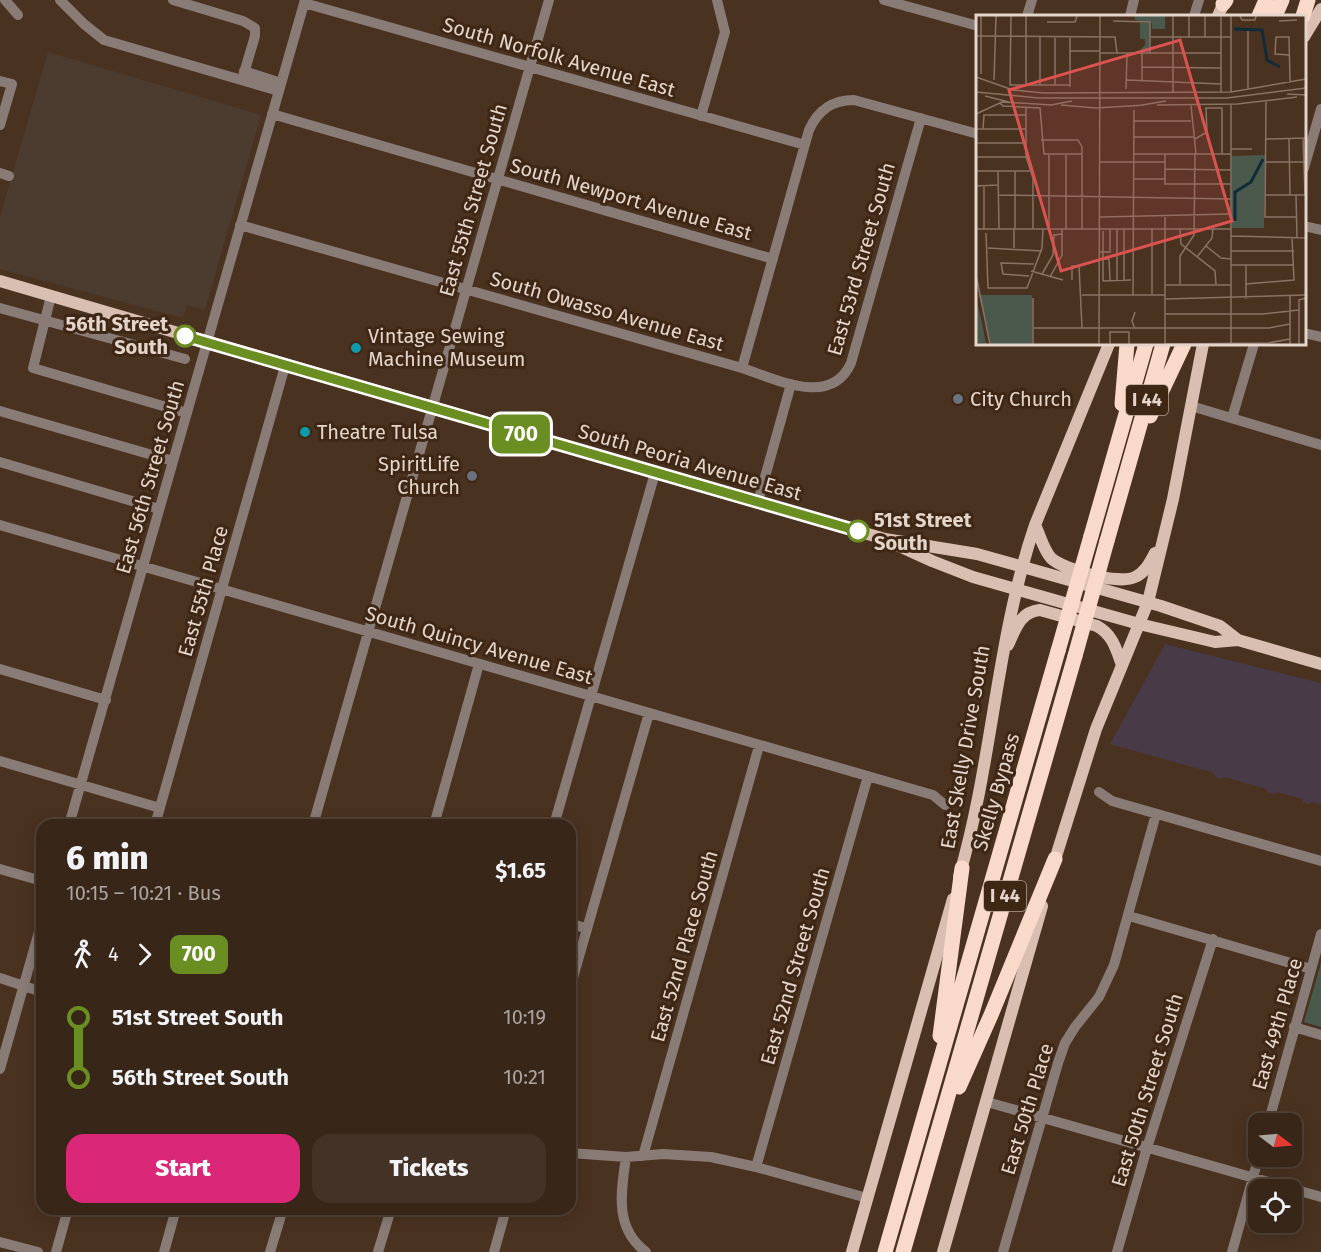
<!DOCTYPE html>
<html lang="en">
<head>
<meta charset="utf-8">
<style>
	body { margin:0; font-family:"Fira Sans",sans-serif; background:#433225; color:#f1f3f6; height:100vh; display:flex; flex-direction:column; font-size:22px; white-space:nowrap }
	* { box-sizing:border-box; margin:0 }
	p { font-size:20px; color:#aba5a2 }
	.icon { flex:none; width:33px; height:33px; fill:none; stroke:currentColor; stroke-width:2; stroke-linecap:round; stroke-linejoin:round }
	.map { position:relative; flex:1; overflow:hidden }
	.side { position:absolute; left:36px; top:819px; width:540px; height:396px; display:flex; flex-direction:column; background:#382618; border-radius:18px; box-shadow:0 3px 15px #0003,0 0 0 2px #524337 }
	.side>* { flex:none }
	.badge { padding:0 12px; border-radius:9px; font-size:21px; line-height:39px }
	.needle { width:39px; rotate:106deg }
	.tools { position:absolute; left:1248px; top:1113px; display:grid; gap:12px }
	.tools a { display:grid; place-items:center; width:54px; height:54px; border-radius:12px; background:#382618; box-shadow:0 3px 15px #0003,0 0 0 2px #524337; font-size:30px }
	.map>.badge { position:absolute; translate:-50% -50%; box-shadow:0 0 0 3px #fff }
	.legs { display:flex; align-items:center; gap:9px; height:66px; padding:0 30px; font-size:20px }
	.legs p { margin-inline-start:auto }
	.head { display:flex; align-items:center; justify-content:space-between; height:102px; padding:0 30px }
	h1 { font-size:33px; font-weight:800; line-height:45px }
	.cta { display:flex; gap:12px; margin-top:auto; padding:12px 30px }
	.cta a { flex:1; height:69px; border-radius:18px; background:#db2777; color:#fff; font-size:24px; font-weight:800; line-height:69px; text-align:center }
	.cta a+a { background:#433225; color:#f1f3f6 }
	ul { padding:0 30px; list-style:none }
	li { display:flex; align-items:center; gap:21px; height:60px; font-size:22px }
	li i { display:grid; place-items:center; width:9px; height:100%; margin:0 8px; background:currentColor }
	li i::after { content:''; width:15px; height:15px; margin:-8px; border:4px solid; border-radius:50%; background:#382618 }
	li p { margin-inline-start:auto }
	li:first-child i { background:linear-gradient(#0000 50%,currentColor 0) }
	li:last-child i { background:linear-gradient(currentColor 50%,#0000 0) }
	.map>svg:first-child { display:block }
	.commercial { fill:#493a47 }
	.education { fill:#4c3c30 }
	.park { fill:#4b594d }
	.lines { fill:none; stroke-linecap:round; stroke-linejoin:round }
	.minor { stroke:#897c76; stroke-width:10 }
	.major { stroke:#d9bfb2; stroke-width:12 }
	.highway { stroke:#f9d9ca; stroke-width:15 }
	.highway-bridge { stroke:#f9d9ca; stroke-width:15 }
	.line-1-casing { stroke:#fff; stroke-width:14 }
	.line-1 { stroke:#6b8e23; stroke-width:9 }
	.stop-1-dot { fill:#fff; stroke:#6b8e23; stroke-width:3 }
	.culture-dot { fill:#0f9aa8; stroke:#3f2716; stroke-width:2 }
	.worship-dot { fill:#6b7280; stroke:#3f2716; stroke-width:2 }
	.labels { text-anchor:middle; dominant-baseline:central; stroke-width:6; stroke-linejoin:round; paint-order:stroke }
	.shield { fill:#3f2716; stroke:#b2a194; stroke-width:1.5 }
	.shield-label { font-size:18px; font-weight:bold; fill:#e4d5ca }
	.street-label { font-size:20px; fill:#e4d5ca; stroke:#3f2716 }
	.stop-label { font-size:20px; font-weight:bold; fill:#e4d5ca; stroke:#3f2716; text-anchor:end }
	.poi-label { font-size:20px; fill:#e4d5ca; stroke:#3f2716; text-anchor:start }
	.inset-river { fill:none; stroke:#112c39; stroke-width:3 }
	.inset-road { fill:none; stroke:#887364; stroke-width:1.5 }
	.view { fill:#da5350; fill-opacity:0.15; stroke:#da5350; stroke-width:3 }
	.inset-edge { fill:none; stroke:#e4d5ca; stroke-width:3 }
</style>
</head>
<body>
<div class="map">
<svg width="1321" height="1252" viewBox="0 0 1321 1252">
	<rect width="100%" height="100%" fill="#4a3220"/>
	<path class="commercial" d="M1165 644 1321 683V804L1312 802 1309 804 1303 802V799L1277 792 1274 794 1267 792 1266 789 1224 777 1221 779 1215 777 1214 773 1110 744Z"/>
	<path class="education" d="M48 52 261 115 205 310 187 305 183 318 0 269V217Z"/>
	<path class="park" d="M1321 963V1027L1304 1022Z"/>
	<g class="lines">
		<path class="minor" d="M5 0 18 15
			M60 0 84 24 104 40 279 91
			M173 0 243 21 255 28V36L242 80
			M884 0 978 26
			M304 3 805 145
			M1027 16 1032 0
			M1130 16 1134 0
			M1194 16 1199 0
			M244 71 281 83
			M0 81 12 84 0 125
			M272 114 773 259
			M701 116 725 32 717 0
			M1304 168 1321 109
			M0 173 9 176
			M240 225 742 368C776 379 831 408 851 363L921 118
			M1304 226 1321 230
			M51 296 33 368 187 413
			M0 308 185 359
			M1304 333 1321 337
			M742 368 809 130C818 110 832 100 854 100L978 134
			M1191 406 1321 445
			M0 411 173 461
			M1232 418 1254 344
			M0 462 159 509
			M758 502 791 384
			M0 525 933 795 945 805
			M0 669 106 700
			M0 761 160 808
			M1099 792 1112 801 1321 861
			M69 825 305 0
			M155 825 285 366
			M313 825 549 0
			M434 825 479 664
			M554 825 655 473
			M0 869 42 881
			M1129 916 1311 969
			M570 923 587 929
			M0 978 42 992
			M570 988 649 713
			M1294 1027 1321 1035
			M0 1069 42 921
			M987 1102 1321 1197
			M1268 1124 1321 934
			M570 1153 626 1157 663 1154 711 1157 756 1167 867 1198
			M643 1156 759 746
			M626 1157C621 1192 614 1228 646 1252
			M756 1167 868 776
			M0 1242 38 1252
			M56 1252 68 1209
			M164 1252 176 1209
			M270 1252 283 1209
			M378 1252 391 1209
			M494 1252 506 1209
			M1003 1252 1058 1063 1065 1043 1075 1027 1099 997 1114 965 1156 814
			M1117 1252 1147 1148 1213 939
			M1232 1252 1259 1156"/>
		<path class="major" d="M1218 16 1225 0
			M1304 37 1321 9
			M0 281 885 539 977 554 1161 606 1220 626 1238 640
			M1035 525C1040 535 1043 549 1051 558 1064 570 1119 585 1135 577 1145 573 1150 562 1155 553
			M897 545 932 561 973 577 1139 624 1215 642 1238 640 1321 664
			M1008 645C1016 628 1020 612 1040 610L1097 626C1113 635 1116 649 1122 665
			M1053 866 1096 729 1148 602 1173 499 1203 344
			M959 877C993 761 996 639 1035 525L1109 344
			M852 1252 953 899
			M943 1252 1042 906"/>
		<path class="highway" d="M1223 4 1226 0
			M1259 16 1266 0
			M1275 16 1282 0
			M1303 16 1308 0
			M1122 404 1127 344
			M1150 416 1184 344
			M1091 536 1146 344
			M1107 541 1163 344
			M940 1036 962 868
			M959 1087 991 1015 1055 859
			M885 1252 1058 651
			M903 1252 1075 656"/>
		<path class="highway-bridge" d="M1058 651 1091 536
			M1075 656 1107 541"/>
	</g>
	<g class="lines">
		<defs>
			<path id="line-1" d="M185 336 858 531"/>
		</defs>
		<use href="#line-1" class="line-1-casing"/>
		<use href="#line-1" class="line-1"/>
	</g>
	<g class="stop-1-dot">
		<circle cx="185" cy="336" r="10"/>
		<circle cx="858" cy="531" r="10"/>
	</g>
	<g class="culture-dot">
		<circle cx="356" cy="348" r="6"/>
		<circle cx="305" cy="432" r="6"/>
	</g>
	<g class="worship-dot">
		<circle cx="958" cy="399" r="6"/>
		<circle cx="472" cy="476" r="6"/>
	</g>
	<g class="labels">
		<g class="shield">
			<rect x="1126" y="385" width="42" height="30" rx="4.5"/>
			<rect x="984" y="881" width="42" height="30" rx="4.5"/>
		</g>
		<g class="shield-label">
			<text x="1147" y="400">I 44</text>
			<text x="1005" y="896">I 44</text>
		</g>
		<g class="street-label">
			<text transform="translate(559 57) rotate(16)">South Norfolk Avenue East</text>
			<text transform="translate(631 199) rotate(16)">South Newport Avenue East</text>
			<text transform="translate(473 200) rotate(-74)">East 55th Street South</text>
			<text transform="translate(861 259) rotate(-74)">East 53rd Street South</text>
			<text transform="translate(607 311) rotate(16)">South Owasso Avenue East</text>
			<text transform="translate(690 462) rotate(16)">South Peoria Avenue East</text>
			<text transform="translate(150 477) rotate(-74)">East 56th Street South</text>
			<text transform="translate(203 591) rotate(-74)">East 55th Place</text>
			<text transform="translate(479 645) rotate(16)">South Quincy Avenue East</text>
			<text transform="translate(965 747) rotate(-80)">East Skelly Drive South</text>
			<text transform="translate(996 792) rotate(-74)">Skelly Bypass</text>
			<text transform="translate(684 946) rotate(-74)">East 52nd Place South</text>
			<text transform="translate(795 966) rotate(-74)">East 52nd Street South</text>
			<text transform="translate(1277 1024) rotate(-74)">East 49th Place</text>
			<text transform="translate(1147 1090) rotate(-73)">East 50th Street South</text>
			<text transform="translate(1027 1109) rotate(-73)">East 50th Place</text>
		</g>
		<g class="stop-label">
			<text x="168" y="324">56th Street<tspan x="168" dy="23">South</tspan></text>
			<text x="874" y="520" text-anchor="start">51st Street<tspan x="874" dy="23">South</tspan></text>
		</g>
		<g class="poi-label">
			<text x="368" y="336">Vintage Sewing<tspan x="368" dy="23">Machine Museum</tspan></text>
			<text x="970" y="399">City Church</text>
			<text x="317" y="432">Theatre Tulsa</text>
			<text x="460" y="464" text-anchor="end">SpiritLife<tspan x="460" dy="23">Church</tspan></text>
		</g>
	</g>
	<g transform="translate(976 15)">
		<rect width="330" height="330" fill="#4a3220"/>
		<path d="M158 1H189V14H176V8L159 5ZM164 8H174L173 37H162L169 30V24H164ZM289 140 288 213H256V141ZM3 280H56V329H15ZM0 283 6 308 10 329 0 328Z" fill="#4b594d"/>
		<path class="inset-river" d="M258 14 286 15 291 45 304 52M259 206V177L275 167 287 144"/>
		<path class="inset-road" d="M35 1 34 70H94M197 1V77M213 1V22M229 1V22M245 1V77M255 1V77M264 1 266 5H279L280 1M137 6 174 7V38M303 6 321 5M71 7H99L101 1M272 16V75M0 21 139 22 141 38M79 21V70M175 22H255M94 36H124M124 38H245M313 40 299 39 300 22H313V23L314 68M166 52 245 53M5 59V1M0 62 37 75 68 78 255 77 330 64M18 65 20 1M151 65 245 69M166 65V38M50 70V1M64 70V21M94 72V21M150 74 151 38M0 77 62 83H251L330 73M311 79 330 80M9 81 37 88M290 87 289 202H321M24 88 27 91 64 93 68 139H106M75 90 96 86M85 90 120 93 169 90M166 90 190 86M181 90 261 89 321 82M215 90 220 139M255 90V329M50 92V142L57 163V214M0 99 26 87 76 90M157 106H215M0 114H50M7 114 8 100H50M157 122H218M327 123 329 180M219 124 231 117 230 93H246V139M290 124 330 123M313 124 314 180M65 125H102L106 132M0 128H50M255 134H276M157 139H255M189 139V169H255M73 140V214M0 142H50M124 147H189M290 147H329M189 154 255 155M0 156H56M22 156 23 214M157 164H189M0 171 23 170M23 180 255 184M290 180H330M320 180 321 223M124 202 254 199M189 202V329M0 214H255M8 214V171M38 214V233M39 214V156M90 214V140M106 214V132M204 214 205 229 239 256 240 269M127 216V266M10 218 12 273H51L66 233 67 214M255 221 330 223M230 231 245 243 255 244M12 233 66 236M255 236H318M124 237H134V214M221 242 236 223 237 214M125 244H133L134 265M255 250H318M270 250V284M55 256 87 265M66 259 77 240 78 220 86 219M0 260 14 329M53 261 27 259 25 248 58 249M74 262 86 240V214M96 265V251H103L106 313M141 265V214M148 265V214M127 266 155 265M204 269V241L218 220 219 139M270 269 318 265 316 223M189 270H255M106 280H189M157 280 158 95M176 280V214M189 284 330 280M159 297 156 306 159 314M189 299H287L323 295M57 313H293L314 309M57 329V283M123 329 124 1M134 329V317H153V329M189 329 292 328 314 324M314 329V280M323 329V285L330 283"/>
		<path class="view" d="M204 25 256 206 85 256 33 75Z"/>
		<rect width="330" height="330" class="inset-edge"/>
	</g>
</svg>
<div class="tools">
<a><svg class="needle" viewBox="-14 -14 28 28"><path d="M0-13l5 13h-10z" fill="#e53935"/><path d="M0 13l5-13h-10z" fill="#aba5a2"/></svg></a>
<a><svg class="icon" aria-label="locate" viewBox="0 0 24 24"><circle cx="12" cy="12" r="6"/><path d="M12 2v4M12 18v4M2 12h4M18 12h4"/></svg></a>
</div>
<b class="badge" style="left:521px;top:434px;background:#6b8e23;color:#fff">700</b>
<section class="side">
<div class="head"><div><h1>6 min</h1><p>10:15 – 10:21 · Bus</p></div><b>$1.65</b></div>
<div class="legs"><svg class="icon" aria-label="walk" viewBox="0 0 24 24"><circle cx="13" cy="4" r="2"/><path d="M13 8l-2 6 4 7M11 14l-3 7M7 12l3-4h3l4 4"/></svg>4<svg class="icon" aria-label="forward" viewBox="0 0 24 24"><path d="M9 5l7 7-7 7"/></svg><b class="badge" style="background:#6b8e23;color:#fff">700</b></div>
<ul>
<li><i style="color:#6b8e23"></i><b>51st Street South</b><p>10:19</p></li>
<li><i style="color:#6b8e23"></i><b>56th Street South</b><p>10:21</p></li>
</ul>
<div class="cta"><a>Start</a><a>Tickets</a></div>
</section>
</div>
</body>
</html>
